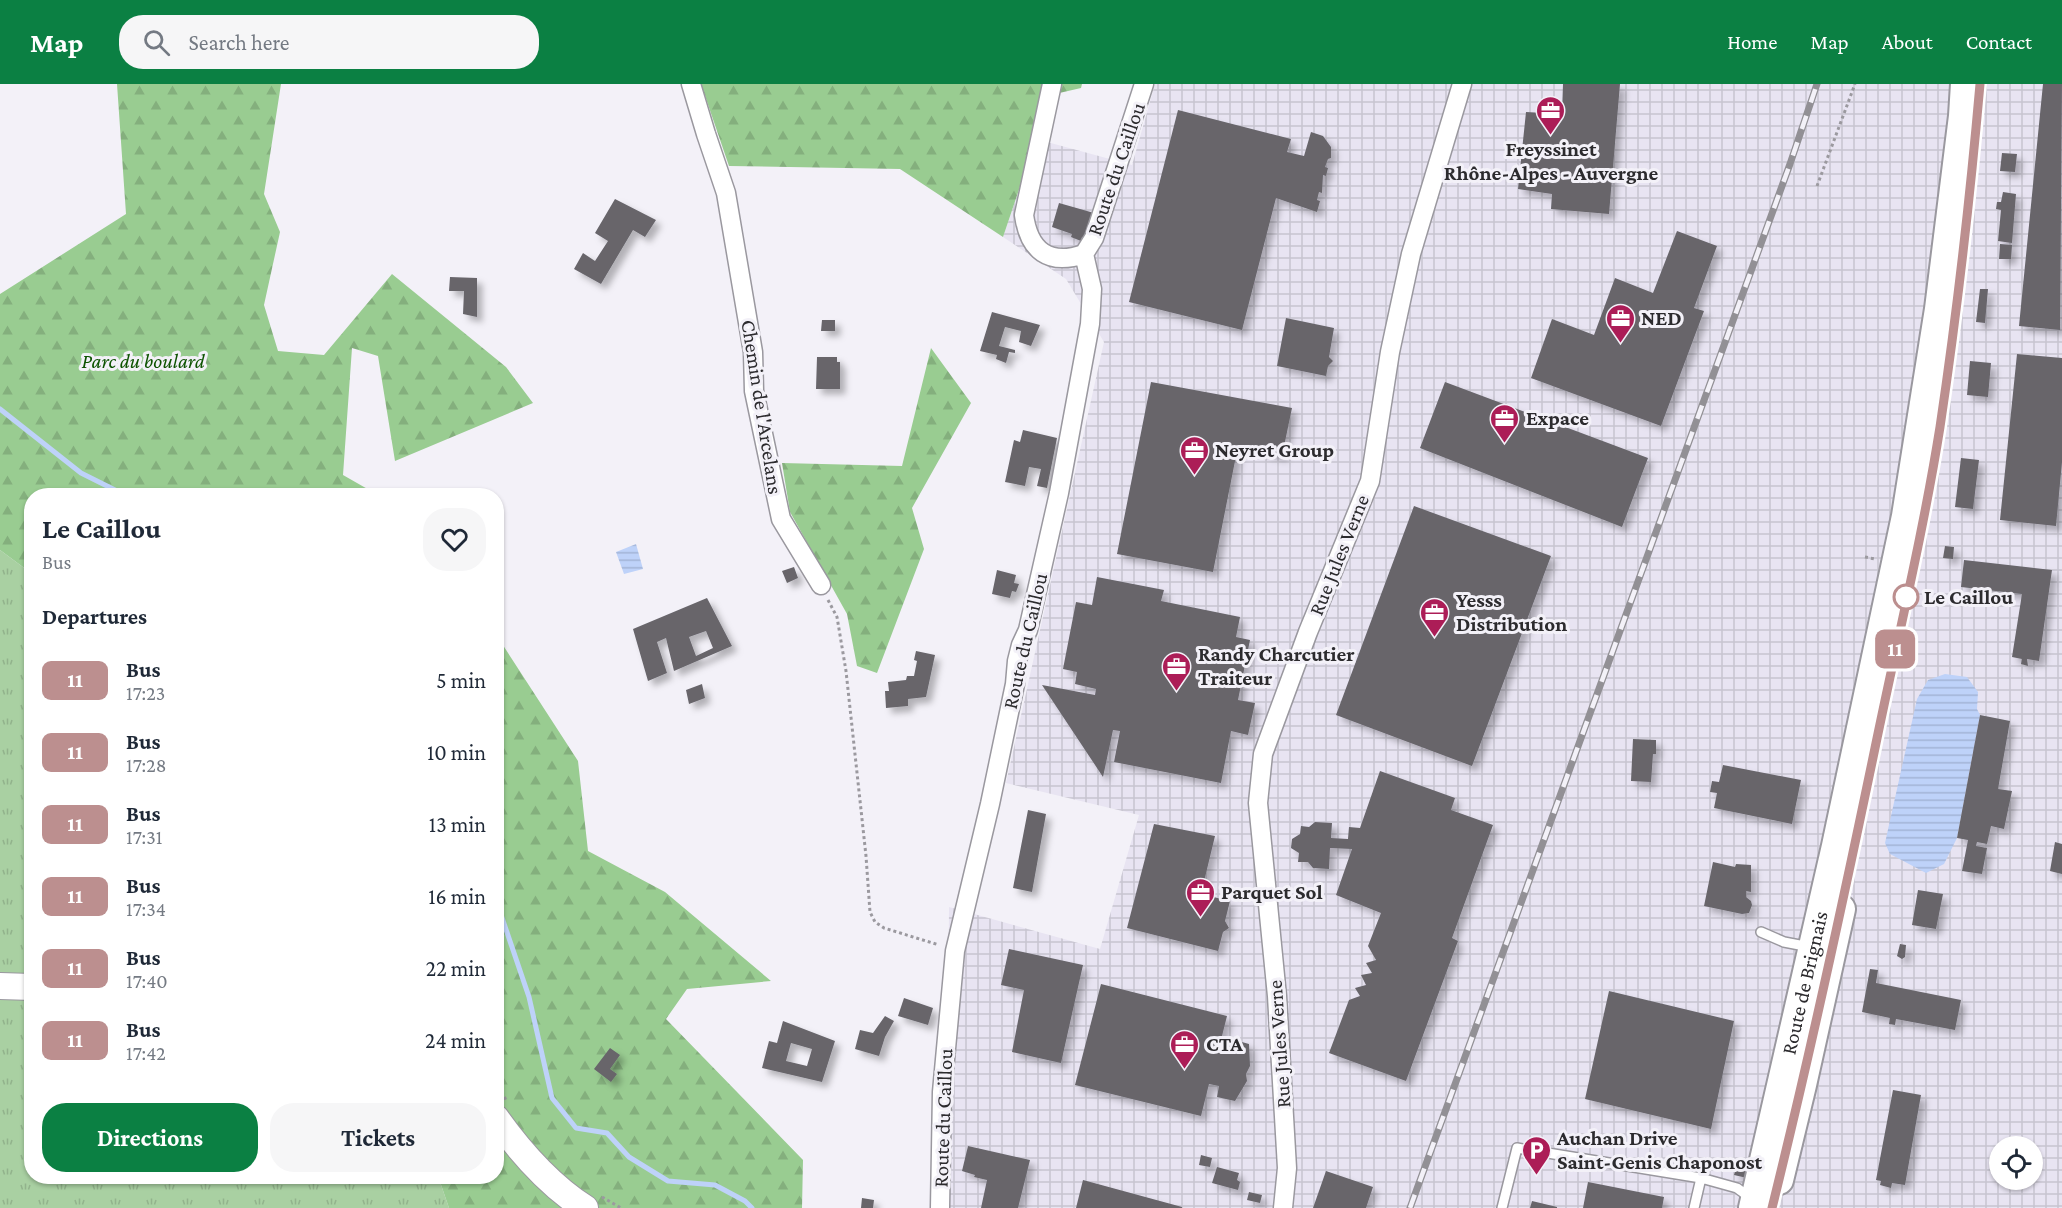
<!DOCTYPE html>
<html lang="en">
<head>
<meta charset="utf-8">
<style>
	body { margin:0; font-family:"Crimson Pro",serif; background:#f6f6f7; color:#1f2937; height:100vh; display:flex; flex-direction:column; font-size:22px; white-space:nowrap }
	* { box-sizing:border-box; margin:0 }
	p { font-size:20px; color:#747a83 }
	.icon { flex:none; width:33px; height:33px; fill:none; stroke:currentColor; stroke-width:2; stroke-linecap:round; stroke-linejoin:round }
	.map { position:relative; flex:1; overflow:hidden }
	.details { position:absolute; left:24px; top:404px; width:480px; height:696px; display:flex; flex-direction:column; background:#fff; border-radius:24px; box-shadow:0 2px 4px #0004 }
	.details>* { flex:none }
	.badge { padding:0 12px; border-radius:9px; font-size:21px; line-height:39px }
	.fabs { position:absolute; left:1989px; top:1052px; display:grid; gap:12px }
	.fabs a { display:grid; place-items:center; width:54px; height:54px; border-radius:50%; background:#fff; box-shadow:0 2px 4px #0004; font-size:30px }
	.map>.badge { position:absolute; translate:-50% -50%; box-shadow:0 0 0 3px #fff }
	h2 { padding:0 18px; font-size:22px; line-height:54px }
	.round { display:grid; place-items:center; flex:none; width:63px; height:63px; border-radius:24px; background:#f6f6f7 }
	.headline { display:flex; align-items:center; justify-content:space-between; height:102px; padding:0 18px }
	h1 { font-size:28px; font-weight:700; line-height:45px }
	.primary-button { display:flex; gap:12px; margin-top:auto; padding:12px 18px }
	.primary-button a { flex:1; height:69px; border-radius:24px; background:#0b8043; color:#fff; font-size:24px; font-weight:700; line-height:69px; text-align:center }
	.primary-button a+a { background:#f6f6f7; color:#1f2937 }
	ul { padding:0; list-style:none }
	li { display:flex; align-items:center; gap:18px; height:72px; padding:0 18px }
	li div { flex:1 }
	li b { display:block; font-size:22px }
	li em { font-style:normal }
	li .badge { min-width:66px; font-weight:700; text-align:center }
	header { display:flex; align-items:center; gap:36px; box-sizing:border-box; height:84px; padding:0 30px; background:#0b8043; color:#fff }
	header strong { font-size:28px }
	nav { display:flex; gap:33px; margin-inline-start:auto; font-size:21px }
	.search { width:420px; height:54px; background:#f6f6f7; display:flex; align-items:center; gap:15px; box-sizing:border-box; padding:0 21px; border-radius:24px; color:#747a83; font-size:22px }
	.map>svg:first-child { display:block }
	.industrial { fill:url(#industrial-grid); fill-rule:evenodd }
	.grass { fill:url(#grass-tufts) }
	.forest { fill:url(#forest-firs) }
	.water { fill:url(#water-rules) }
	.lines { fill:none; stroke-linecap:round; stroke-linejoin:round }
	.stream { stroke:#bed2f9; stroke-width:5 }
	.building { fill:#67656b; fill-rule:evenodd; filter:url(#shadow) }
	.service-casing { stroke:#9a989f; stroke-width:12 }
	.minor-casing { stroke:#9a989f; stroke-width:21 }
	.secondary-casing { stroke:#9a989f; stroke-width:28 }
	.primary-casing { stroke:#9a989f; stroke-width:32 }
	.path { stroke:#9b999f; stroke-width:3; stroke-dasharray:3 3; stroke-linecap:butt }
	.service { stroke:#fff; stroke-width:9 }
	.minor { stroke:#fff; stroke-width:18 }
	.secondary { stroke:#fff; stroke-width:26 }
	.primary { stroke:#fff; stroke-width:28 }
	.rail-casing { stroke:#929095; stroke-width:7 }
	.rail { stroke:#f3f1f8; stroke-width:4.5; stroke-dasharray:14; stroke-linecap:butt }
	.line-casing { stroke:#fff; stroke-width:14 }
	.line { stroke:#bc8f8f; stroke-width:9 }
	.stop-dot { fill:#fff; stroke:#bc8f8f; stroke-width:3 }
	.labels { text-anchor:middle; dominant-baseline:central; stroke-width:6; stroke-linejoin:round; paint-order:stroke }
	.poi-label { font-size:21px; font-weight:bold; fill:#2c2b2e; stroke:#f3f1f8; text-anchor:start }
	.street-label { font-size:21px; fill:#2c2b2e; stroke:#f3f1f8 }
	.park-label { font-size:21px; font-style:italic; fill:#0d5300; stroke:#f3f1f8 }
	.stop-label { font-size:21px; font-weight:bold; fill:#2c2b2e; stroke:#f3f1f8; text-anchor:start }
</style>
</head>
<body>
<header>
<strong>Map</strong>
<div class="search"><svg class="icon" aria-label="search" viewBox="0 0 24 24"><circle cx="10" cy="10" r="6"/><path d="M15 15l6 6"/></svg>Search here</div>
<nav><a>Home</a><a>Map</a><a>About</a><a>Contact</a></nav>
</header>
<div class="map">
<svg width="2062" height="1124" viewBox="0 0 2062 1124">
	<defs>
		<pattern id="industrial-grid" width="8" height="8" patternUnits="userSpaceOnUse" patternTransform="scale(1.5)"><rect width="8" height="8" fill="#e8e4f2"/><path d="M0 4h8M4 0v8" fill="none" stroke="#c7c4d0"/></pattern>
		<pattern id="grass-tufts" width="24" height="20" patternUnits="userSpaceOnUse" patternTransform="scale(1.5)"><rect width="24" height="20" fill="#a9d0a2"/><path d="M3 7l-1-3M5 7V3M7 7l1-3M15 17l-1-3M17 17v-4M19 17l1-3" fill="none" stroke="#92b38c"/></pattern>
		<pattern id="forest-firs" width="22" height="20" patternUnits="userSpaceOnUse" patternTransform="scale(1.5)"><rect width="22" height="20" fill="#99cc91"/><path d="M5 1l3.5 6h-7zM16 11l3.5 6h-7z" fill="#84af7d"/></pattern>
		<pattern id="water-rules" width="6" height="5" patternUnits="userSpaceOnUse" patternTransform="scale(1.5)"><rect width="6" height="5" fill="#bed2f9"/><path d="M0 2.5h6" fill="none" stroke="#a3b4d6"/></pattern>
		<filter id="shadow"><feDropShadow dx="5.5" dy="5.5" stdDeviation="3" flood-color="#0004"/></filter>
	</defs>
	<rect width="100%" height="100%" fill="#f3f1f8"/>
	<path class="industrial" d="M1155 0H2062V1124H947L949 823 1100 865 1139 731 1006 699 1104 258 1066 195 1003 153 1036 55 1132 81ZM2000 1062H2032V1095H2000Z"/>
	<path class="grass" d="M0 466 31 489 32 1092H438L449 1124H0Z"/>
	<path class="forest" d="M117 0H281L264 110 280 148 264 221 278 267 324 271 392 190 506 283 533 319 395 377 378 272 352 264 343 391 378 411H32L31 489 0 466V210L126 130Z
		M701 0H1082L1081 4 1042 13 1036 55 1003 153 900 85 729 82Z
		M931 264 971 319 912 424 924 465 877 589 857 582 847 530 790 428 782 379 902 382Z
		M497 552 578 677 588 767 665 808 771 897 687 905 666 935 803 1076 802 1124H449L438 1092H496Z"/>
	<path class="water" d="M636 460 643 485 624 490 616 468Z
		M1945 590 1967 593 1978 608 1977 625 1980 631 1957 754 1944 780 1926 789 1890 770 1885 759 1917 615 1928 596Z"/>
	<g class="lines">
		<path class="stream" d="M0 325 81 389 125 411
			M496 816 529 913 552 1014 576 1044 607 1049 629 1073 668 1097 715 1101 745 1117 752 1124"/>
	</g>
	<path class="building" d="M1563 0H1620L1609 130 1551 125 1552 110 1518 105 1526 28 1562 30Z
		M2043 0H2062L2060 246 2019 242Z
		M1178 26 1291 55 1287 68 1304 72 1311 48 1323 52 1331 63V74L1328 75 1325 83 1328 84 1326 92 1323 91 1322 109 1319 108 1317 116 1320 117 1317 128 1276 114 1242 246 1129 218Z
		M2002 69 2017 70 2015 88 2000 87Z
		M2003 108 2016 110 2012 159 1998 157 2001 126 1996 125 1997 118H2001Z
		M615 115 656 136 645 153 633 146 601 200 574 185 583 169 595 177 608 157 595 149Z
		M1059 119 1094 129 1085 154 1082 153 1081 157 1071 153 1072 150 1052 143Z
		M1677 147 1717 162 1694 224 1704 227 1661 342 1531 294 1552 235 1594 251 1615 194 1653 209Z
		M2000 160 2012 161 2011 175H1999Z
		M450 193 477 194V233L463 230 464 207H449Z
		M1980 205H1988L1985 239 1976 238Z
		M992 228 1040 241 1031 262 1019 258 1021 247 1005 243 999 262 1015 266V269L1009 268 1006 279 996 275 997 271 980 267Z
		M1286 234 1334 244 1329 273 1333 277 1328 282 1326 292 1277 282Z
		M822 236H835V247H821Z
		M2017 270 2062 274V378L2056 442 2000 436Z
		M817 273H837V278H840V305H816Z
		M1970 277 1991 279 1988 313 1967 311Z
		M1151 298 1292 324 1282 372 1238 362 1213 488 1117 470Z
		M1445 298 1648 374 1622 443 1420 364Z
		M1023 346 1057 354 1047 404 1037 402 1041 385 1029 383 1025 402 1005 398 1014 356 1020 358Z
		M1961 374 1979 376 1973 425 1955 423Z
		M1414 422 1551 472 1472 682 1336 631Z
		M1945 462 1954 463 1953 475 1943 474Z
		M1964 476 2052 486 2039 577 2027 575 2028 582 2021 580 2022 575 2012 573 2022 510 1961 503Z
		M794 483 798 494 787 499 782 487Z
		M997 486 1016 491 1014 499 1019 500 1016 508 1012 507 1010 514 992 510Z
		M1097 493 1164 506 1161 517 1240 533 1236 553 1250 556 1238 616 1255 619 1248 651 1231 647 1221 699 1114 678 1120 647 1113 646 1103 693 1042 601 1095 611 1096 605 1075 600 1077 588 1063 585 1076 518 1092 521Z
		M707 514 732 562 674 587 666 554 657 558 667 589 648 597 633 545ZM706 547 713 564 696 572 689 553Z
		M916 567 935 571 926 613 908 615V622L886 624 885 607H889L888 598 906 596 907 592H914L917 577 914 576Z
		M702 600 705 614 689 620 686 606Z
		M1980 631 2010 637 1998 705 2012 707 2004 745 1991 742 1987 760 1977 758 1976 762 1987 764 1982 790 1962 787 1968 756 1957 754Z
		M1633 655 1656 656V670H1653L1651 698 1631 697Z
		M1723 681 1801 696 1792 740 1714 724 1717 709 1710 708 1712 697 1719 698Z
		M1380 687 1455 714 1451 726 1493 741 1452 854 1458 857 1406 997 1329 969 1349 916 1360 912 1355 904 1366 901 1361 891 1372 889 1366 879 1376 876 1368 862 1381 829 1336 811 1352 765 1330 764 1329 785 1313 784 1308 778H1298L1299 769 1291 764 1292 755 1300 750 1301 742 1309 743 1315 738 1332 739 1331 754 1348 755 1349 743 1360 744Z
		M1028 726 1046 730 1032 808 1013 804Z
		M1154 740 1215 752 1201 810 1230 817 1225 837 1229 844 1223 848 1218 867 1127 844Z
		M2055 758 2062 760V790L2050 787Z
		M1713 778 1735 783 1736 780 1751 781V808L1746 807V813L1751 817 1752 821 1749 829 1742 830 1704 822Z
		M1918 806 1943 810 1936 845 1912 841Z
		M1900 860 1906 861 1905 873 1902 875 1897 872Z
		M1009 865 1083 881 1061 979 1012 968 1024 906 1001 901Z
		M1870 885 1878 886 1876 899 1961 916 1955 946 1896 935 1895 941 1889 940 1890 934 1862 928Z
		M1101 900 1227 932 1219 964 1228 966 1231 955 1249 960 1250 982 1246 990 1247 997 1235 1017 1217 1013 1219 1002 1209 1000 1201 1032 1075 1001Z
		M1609 907 1734 937 1711 1045 1585 1015Z
		M904 914 933 924 928 941 898 932Z
		M885 932 894 937 885 953 879 972 855 965 860 946 873 949Z
		M783 937 835 957 822 998 762 984 769 957 777 959ZM791 959 812 965 807 982 786 977Z
		M610 964 620 971 610 985 617 990 611 998 594 985Z
		M1893 1006 1921 1011 1905 1101 1892 1099 1891 1104 1880 1101 1881 1097 1876 1096Z
		M968 1062 1030 1076 1018 1124H981L987 1096 974 1093 975 1091 962 1087Z
		M1201 1071 1212 1074 1210 1083 1199 1081Z
		M1738 1077 1750 1079 1747 1094 1734 1091Z
		M1217 1083 1239 1089 1237 1096 1240 1098 1238 1106 1212 1099Z
		M1326 1087 1373 1103 1366 1124H1313Z
		M1083 1096 1182 1123V1124H1076Z
		M1588 1098 1664 1113 1662 1124H1583Z
		M1249 1108 1262 1111 1260 1119 1247 1116Z
		M862 1114 874 1116 873 1124H861Z
		M1532 1117 1557 1123V1124H1530Z"/>
	<g class="lines">
		<defs>
			<path id="service" d="M1761 848 1784 858 1810 863
				M1502 1124 1517 1064 1701 1094
				M1694 1124 1701 1094 1737 1104 1752 1115"/>
			<path id="minor" d="M691 0 706 50 726 109 753 268 754 307 781 435 821 501
				M1052 0 1024 131C1029 167 1049 182 1084 170
				M940 1124 942 1008 955 867 990 720 1015 600 1017 577 1021 561 1028 546 1059 409 1090 240 1092 205 1084 170 1094 154 1144 0
				M1283 1124 1287 1084 1277 912 1258 719 1263 670 1308 548 1370 397 1390 268 1411 170 1462 0"/>
			<path id="secondary" d="M0 902 32 903
				M496 1034C521 1069 549 1101 585 1124"/>
			<g id="primary">
				<path d="M1779 1096 1802 1001 1841 825"/>
				<path id="s1" d="M1753 1124 1836 762 1906 432 1939 225 1963 32 1965 0"/>
			</g>
		</defs>
		<use href="#service" class="service-casing"/>
		<use href="#minor" class="minor-casing"/>
		<use href="#secondary" class="secondary-casing"/>
		<use href="#primary" class="primary-casing"/>
		<path class="path" d="M1817 102 1855 0
			M1865 473 1875 475
			M828 516 837 533 846 587 866 772 870 828 875 838 884 844 939 861
			M496 997 506 1016
			M602 1113 621 1124"/>
		<use href="#service" class="service"/>
		<use href="#minor" class="minor"/>
		<use href="#secondary" class="secondary"/>
		<use href="#primary" class="primary"/>
		<defs>
			<path id="rail" d="M1410 1124 1790 80 1817 0"/>
		</defs>
		<use href="#rail" class="rail-casing"/>
		<use href="#rail" class="rail"/>
	</g>
	<g class="lines">
		<defs>
			<path id="line" d="M1772 1124C1810 971 1843 818 1875 664 1897 557 1923 450 1940 343 1957 229 1970 114 1980 0"/>
		</defs>
		<use href="#line" class="line-casing"/>
		<use href="#line" class="line"/>
	</g>
	<defs>
		<symbol id="office-pin" viewBox="-11 -11 22 30"><path d="M0 17L-7.5 6A9.5 9.5 0 1 1 7.5 6Z" fill="#ac1d57" stroke="#f3f1f8"/><path d="M-6-3h4V-5.5h4V-3h4V5H-6ZM-1-4.5V-3h2v-1.5ZM-6 0V1H6V0Z" fill="#fff"/></symbol>
		<symbol id="parking-pin" viewBox="-11 -11 22 30"><path d="M0 17L-7.5 6A9.5 9.5 0 1 1 7.5 6Z" fill="#ac1d57" stroke="#f3f1f8"/><path d="M-3.5-5.5H1a3.5 3.5 0 0 1 0 7H-1V5.5H-3.5ZM-1-3.4V-.6H.8a1.4 1.4 0 0 0 0-2.8Z" fill="#fff"/></symbol>
	</defs>
	<g fill-rule="evenodd">
		<use href="#office-pin" x="1534" y="10" width="33" height="45"/>
		<use href="#office-pin" x="1604" y="218" width="33" height="45"/>
		<use href="#office-pin" x="1488" y="318" width="33" height="45"/>
		<use href="#office-pin" x="1178" y="350" width="33" height="45"/>
		<use href="#office-pin" x="1418" y="512" width="33" height="45"/>
		<use href="#office-pin" x="1160" y="566" width="33" height="45"/>
		<use href="#office-pin" x="1184" y="792" width="33" height="45"/>
		<use href="#office-pin" x="1168" y="944" width="33" height="45"/>
		<use href="#parking-pin" x="1520" y="1050" width="33" height="45"/>
	</g>
	<circle class="stop-dot" cx="1906" cy="513" r="12"/>
	<g class="labels">
		<g class="poi-label">
			<text x="1551" y="65" text-anchor="middle">Freyssinet<tspan x="1551" dy="24">Rhône-Alpes - Auvergne</tspan></text>
			<text x="1641" y="234">NED</text>
			<text x="1526" y="334">Expace</text>
			<text x="1215" y="366">Neyret Group</text>
			<text x="1456" y="516">Yesss<tspan x="1456" dy="24">Distribution</tspan></text>
			<text x="1198" y="570">Randy Charcutier<tspan x="1198" dy="24">Traiteur</tspan></text>
			<text x="1221" y="808">Parquet Sol</text>
			<text x="1206" y="960">CTA</text>
			<text x="1557" y="1054">Auchan Drive<tspan x="1557" dy="24">Saint-Genis Chaponost</tspan></text>
		</g>
		<g class="street-label">
			<text transform="translate(1116 85) rotate(-71)">Route du Caillou</text>
			<text transform="translate(762 323) rotate(81)">Chemin de l'Arcelans</text>
			<text transform="translate(1339 471) rotate(-68)">Rue Jules Verne</text>
			<text transform="translate(1025 557) rotate(-77)">Route du Caillou</text>
			<text stroke="none"><textPath href="#s1" startOffset="231">Route de Brignais</textPath></text>
			<text transform="translate(1279 960) rotate(-94)">Rue Jules Verne</text>
			<text transform="translate(943 1034) rotate(-88)">Route du Caillou</text>
		</g>
		<g class="park-label">
			<text x="143" y="277">Parc du boulard</text>
		</g>
		<g class="stop-label">
			<text x="1924" y="513">Le Caillou</text>
		</g>
	</g>
</svg>
<div class="fabs">
<a><svg class="icon" aria-label="locate" viewBox="0 0 24 24"><circle cx="12" cy="12" r="6"/><path d="M12 2v4M12 18v4M2 12h4M18 12h4"/></svg></a>
</div>
<b class="badge" style="left:1895px;top:565px;background:#bc8f8f;color:#fff">11</b>
<section class="details">
<div class="headline"><div><h1>Le Caillou</h1><p>Bus</p></div><a class="round"><svg class="icon" aria-label="heart" viewBox="0 0 24 24"><path d="M12 20l-8-8c-3-5 5-10 8-4 3-6 11-1 8 4z"/></svg></a></div>
<h2>Departures</h2>
<ul>
<li><span class="badge" style="background:#bc8f8f;color:#fff">11</span><div><b>Bus</b><p>17:23</p></div><em>5 min</em></li>
<li><span class="badge" style="background:#bc8f8f;color:#fff">11</span><div><b>Bus</b><p>17:28</p></div><em>10 min</em></li>
<li><span class="badge" style="background:#bc8f8f;color:#fff">11</span><div><b>Bus</b><p>17:31</p></div><em>13 min</em></li>
<li><span class="badge" style="background:#bc8f8f;color:#fff">11</span><div><b>Bus</b><p>17:34</p></div><em>16 min</em></li>
<li><span class="badge" style="background:#bc8f8f;color:#fff">11</span><div><b>Bus</b><p>17:40</p></div><em>22 min</em></li>
<li><span class="badge" style="background:#bc8f8f;color:#fff">11</span><div><b>Bus</b><p>17:42</p></div><em>24 min</em></li>
</ul>
<div class="primary-button"><a>Directions</a><a>Tickets</a></div>
</section>
</div>
</body>
</html>
